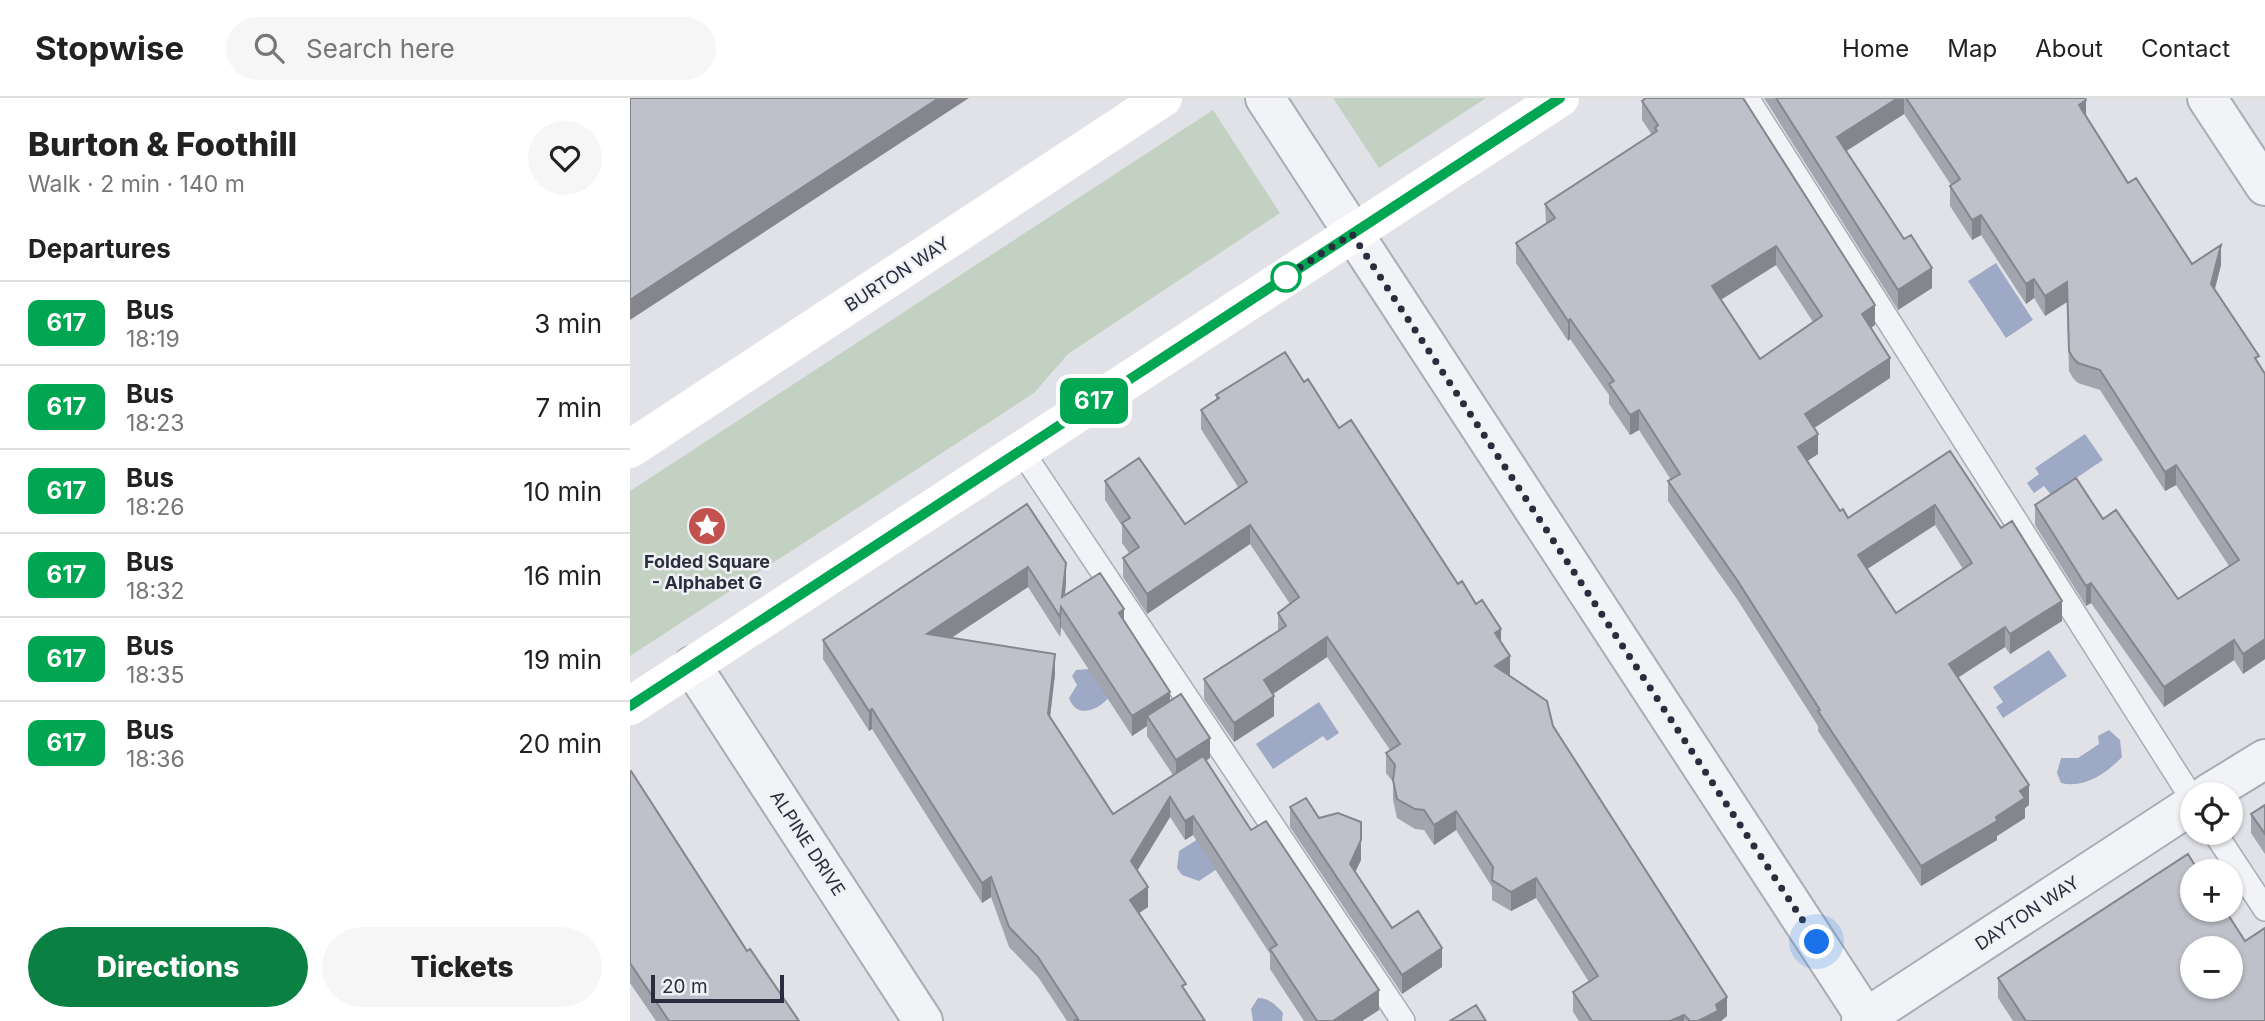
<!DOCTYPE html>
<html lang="en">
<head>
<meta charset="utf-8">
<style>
	body { margin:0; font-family:Inter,sans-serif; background:#f6f6f6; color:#222; height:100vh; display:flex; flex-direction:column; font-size:26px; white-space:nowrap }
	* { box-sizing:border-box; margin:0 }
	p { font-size:23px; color:#767676 }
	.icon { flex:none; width:38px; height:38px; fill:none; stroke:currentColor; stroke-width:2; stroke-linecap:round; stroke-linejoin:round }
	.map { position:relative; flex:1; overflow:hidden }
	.panel { display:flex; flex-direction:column; background:#fff; width:630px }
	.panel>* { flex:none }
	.badge { padding:0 14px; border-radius:10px; font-size:24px; line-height:46px }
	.fabs { position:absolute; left:1550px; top:684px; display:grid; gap:14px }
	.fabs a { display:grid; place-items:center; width:63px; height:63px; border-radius:50%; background:#fff; box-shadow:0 2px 5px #0004; font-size:35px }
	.scale { position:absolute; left:21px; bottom:18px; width:133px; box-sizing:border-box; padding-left:7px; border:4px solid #2a2d3e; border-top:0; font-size:19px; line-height:24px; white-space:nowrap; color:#2a2d3e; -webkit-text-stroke:5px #eff1f5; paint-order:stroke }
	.you { position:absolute; width:35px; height:35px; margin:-18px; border:5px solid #fff; border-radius:50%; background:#1a73e8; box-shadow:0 0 0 10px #1a73e833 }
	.map>.badge { position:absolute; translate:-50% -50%; box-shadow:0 0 0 4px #fff }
	h2 { padding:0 28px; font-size:26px; line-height:63px }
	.round { display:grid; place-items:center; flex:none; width:74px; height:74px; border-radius:37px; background:#f6f6f6 }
	.summary { display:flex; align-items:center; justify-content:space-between; height:119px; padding:0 28px }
	h1 { font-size:33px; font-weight:800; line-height:52px }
	.action { display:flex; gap:14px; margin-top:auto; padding:14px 28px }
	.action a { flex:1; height:80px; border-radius:42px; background:#0b8043; color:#fff; font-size:28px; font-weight:800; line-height:80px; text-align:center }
	.action a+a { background:#f6f6f6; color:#222 }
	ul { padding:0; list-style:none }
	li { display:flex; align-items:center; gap:21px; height:84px; padding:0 28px; border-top:2px solid #e0e0e0 }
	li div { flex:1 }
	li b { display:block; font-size:26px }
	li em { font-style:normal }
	li .badge { min-width:77px; font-weight:700; text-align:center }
	header { display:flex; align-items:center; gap:42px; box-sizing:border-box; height:98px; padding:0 35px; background:#fff; border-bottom:2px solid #e0e0e0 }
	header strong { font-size:33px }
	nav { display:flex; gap:38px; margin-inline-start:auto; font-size:24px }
	.search { width:490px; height:63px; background:#f6f6f6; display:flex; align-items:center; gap:18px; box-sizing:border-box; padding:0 24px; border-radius:38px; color:#767676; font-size:26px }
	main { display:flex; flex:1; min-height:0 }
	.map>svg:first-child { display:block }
	.green { fill:#c3d1c2 }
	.water { fill:#9eaac5 }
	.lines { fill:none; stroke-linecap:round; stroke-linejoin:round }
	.lane-casing { stroke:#a9acb5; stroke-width:26 }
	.street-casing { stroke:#a9acb5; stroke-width:42 }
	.lane { stroke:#f2f3f6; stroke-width:23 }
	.street { stroke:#f2f3f6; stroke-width:38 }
	.secondary { stroke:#fff; stroke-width:38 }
	.wall { fill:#a3a5ae; fill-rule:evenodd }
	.shaded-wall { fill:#85868d }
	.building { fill:#bec0ca; stroke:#85868d; stroke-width:2; fill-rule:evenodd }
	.line-casing { stroke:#fff; stroke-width:16 }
	.line { stroke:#00a651; stroke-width:10 }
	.walk { stroke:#2a2d3e; stroke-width:7; stroke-dasharray:0 12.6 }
	.stop-dot { fill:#fff; stroke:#00a651; stroke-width:3.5 }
	.labels { text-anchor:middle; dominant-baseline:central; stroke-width:5; stroke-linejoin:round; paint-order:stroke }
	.street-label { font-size:18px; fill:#2a2d3e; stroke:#eff1f5 }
	.poi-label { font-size:18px; font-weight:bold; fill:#2a2d3e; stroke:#eff1f5 }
</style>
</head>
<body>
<header>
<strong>Stopwise</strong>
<div class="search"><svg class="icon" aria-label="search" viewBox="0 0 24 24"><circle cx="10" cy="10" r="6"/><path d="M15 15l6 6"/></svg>Search here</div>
<nav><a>Home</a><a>Map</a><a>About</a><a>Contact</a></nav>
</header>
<main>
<section class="panel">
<div class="summary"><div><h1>Burton &amp; Foothill</h1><p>Walk · 2 min · 140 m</p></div><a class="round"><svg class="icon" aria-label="heart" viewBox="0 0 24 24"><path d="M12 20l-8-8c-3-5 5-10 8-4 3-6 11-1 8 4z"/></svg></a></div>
<h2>Departures</h2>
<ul>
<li><span class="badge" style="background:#00a651;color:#fff">617</span><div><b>Bus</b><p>18:19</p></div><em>3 min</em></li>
<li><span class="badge" style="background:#00a651;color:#fff">617</span><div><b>Bus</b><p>18:23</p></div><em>7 min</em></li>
<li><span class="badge" style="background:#00a651;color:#fff">617</span><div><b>Bus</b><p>18:26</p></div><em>10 min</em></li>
<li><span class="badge" style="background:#00a651;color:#fff">617</span><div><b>Bus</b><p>18:32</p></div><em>16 min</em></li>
<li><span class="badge" style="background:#00a651;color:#fff">617</span><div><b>Bus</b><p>18:35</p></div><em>19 min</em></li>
<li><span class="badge" style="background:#00a651;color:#fff">617</span><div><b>Bus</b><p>18:36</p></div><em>20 min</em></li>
</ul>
<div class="action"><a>Directions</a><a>Tickets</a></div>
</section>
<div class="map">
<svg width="1635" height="923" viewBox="0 0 1635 923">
	<rect width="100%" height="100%" fill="#e0e2e8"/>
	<path class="green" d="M703 0H856L749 70Z
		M583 12 650 115 438 256 404 295 0 558V393Z"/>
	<path class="water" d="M1366 165 1403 222 1376 240 1338 183Z
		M1455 336 1473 362 1421 397 1414 388 1404 395 1397 385 1409 376 1405 370Z
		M1419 552 1437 578 1373 620 1366 609 1373 604 1363 589Z
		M460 565 480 598C469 612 447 622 439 600L447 587 442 578 446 572 458 571Z
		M689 604 709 635 697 643 693 638 643 671 626 646Z
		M1479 632 1490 642 1492 659C1477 675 1454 691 1431 685L1427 675 1431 660H1448L1469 646 1468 638Z
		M600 721 608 757 569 783 552 777 547 770 549 753Z
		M628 900C639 900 646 907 653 915L652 923H623L621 911Z"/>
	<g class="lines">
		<defs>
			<path id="lane" d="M1117 0 1563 702
				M391 352 773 923
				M1585 735 1635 811"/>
			<path id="street" d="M635 0 1238 923
				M1577 0 1635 88
				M62 568 293 923
				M1578 696 1635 661
				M1231 923 1563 706"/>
		</defs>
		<use href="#lane" class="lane-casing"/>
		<use href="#street" class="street-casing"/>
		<use href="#lane" class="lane"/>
		<use href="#street" class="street"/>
		<path class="secondary" d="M0 351 533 0
			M0 608 930 0"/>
	</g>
	<path class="wall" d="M1134 0H1455L1456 19 1498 85 1562 166 1591 167 1585 191 1635 276V561L1613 576 1604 562 1534 609 1461 505 1456 508 1405 427V407L1473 421 1548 501 1599 468 1546 387 1535 393 1470 292 1448 285 1443 280 1439 273 1437 204 1415 218 1404 200 1396 206 1351 137 1342 142 1320 108V88L1321 87 1274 16 1216 53 1302 190 1268 212Z
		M1012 3 1245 227 1241 230 1260 280 1184 330 1188 356 1177 363 1210 413 1218 420 1320 353 1432 523 1380 556 1375 549 1328 580 1399 707 1395 710V720L1367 738V742L1291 788 1188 633V628L1107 501 1038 403V383L1041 382 1009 332 1000 337 979 306V297L940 241 938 243 886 165V145L916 126 915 106 1022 37 1012 22ZM1146 167 1183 224 1130 261 1091 202ZM1305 427 1333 471 1266 515 1237 471Z
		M674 284 871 544 880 578 923 628 1097 918 1091 923H949L943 914V894L959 884 906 800 881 813 862 802V789L826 732 804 747 794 732 785 731 767 720 763 702V684L756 675V655L760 652 697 559 643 596 644 618 604 644 574 601V581L648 533V515L660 506 620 446 517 516 493 479V460L499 455 492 445V428L475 402V383L555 426 608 389 571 331V312L586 302V297Z
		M397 406 436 485 435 497 494 523 540 603 580 660 576 662 621 732 749 912 732 923H674L640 871V856L563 737 555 742 540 719 507 773 518 809 509 815 556 893 575 923H437L408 879 379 849 361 799 352 805 242 631 239 633 193 561V542ZM398 489 430 539 431 529 502 638 517 628V638L543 677 483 716 420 619 425 576 321 540Z
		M0 673 117 853 169 923H26L0 885Z
		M1635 707V756L1621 735V716Z
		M660 709 731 762 725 774 762 830 812 869 772 896 660 729Z
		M1615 843 1635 923H1383L1368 900V880Z"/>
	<path class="shaded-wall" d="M309 0H339L0 222V202Z
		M1268 0H1274V16L1207 59V39Z
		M1456 2V22L1449 7Z
		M1351 117V137L1342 142V122Z
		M1591 147V167L1581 205V186Z
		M1146 148V167L1082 207V188Z
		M1302 170V190L1268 212V192Z
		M1404 181V200L1396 206V186Z
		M1437 184V204L1415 218V198Z
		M1245 207V227L1232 236V216Z
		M940 221V241L938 243V223Z
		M1260 260V280L1175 336V316Z
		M1009 312V332L1000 337V317Z
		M1188 336V356L1168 369V349Z
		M1546 367V387L1535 393V374Z
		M1305 407V427L1228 477V457Z
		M620 427V446L517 516V496Z
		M436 465V485L433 512 432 499Z
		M398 469V489L297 556V536Z
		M1461 485V505L1456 508V488Z
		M1432 503V523L1380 556V536Z
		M431 509V529L430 539V519Z
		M494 511V531L489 515Z
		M1375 529V549L1319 585V566Z
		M871 531V551L865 535Z
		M697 539V559L634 602V582Z
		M1635 541V561L1613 576V556Z
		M1604 542V562L1534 609V589Z
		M425 556V576L418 636V616Z
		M880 558V578L865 568Z
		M540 594V613L517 618V628L502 638V618Z
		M644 598V618L604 644V625Z
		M242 611V631L239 633V613Z
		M580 640V660L546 682V662Z
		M1399 687V707L1395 710V720L1367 738V742L1291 788V768Z
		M540 699V719L501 783V763Z
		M826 713V732L804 747V727Z
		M563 718V737L555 742V723Z
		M731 742V762L720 785V766Z
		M361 779V799L352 805V785Z
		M906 780V800L881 813V794Z
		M518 789V809L500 821V802Z
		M812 850V869L772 896V877Z
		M749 892V912L732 923H703Z
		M1097 899V918L1091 923H1068L1086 907Z
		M1054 917V923H1040Z"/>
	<path class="building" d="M0 0H309L0 202Z
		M1016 0H1113L1245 207 1232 216 1260 260 1175 316 1188 336 1168 349 1210 413 1213 411 1218 420 1320 353 1371 430 1382 423 1432 503 1380 536 1375 529 1319 566 1399 687 1390 693 1395 700 1366 719 1367 723 1291 768 1188 613 1190 612 1107 482 1038 383 1050 376 1009 312 1000 317 979 286 984 283 940 221 938 223 886 145 925 120 915 106 1027 33 1025 30 1028 27 1012 3ZM1146 148 1192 218 1130 261 1082 188ZM1305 407 1342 465 1266 515 1228 457Z
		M1146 0H1268L1207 39 1274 141 1281 137 1302 170 1268 192Z
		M1276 0H1455L1456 2 1449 7 1498 85 1506 80 1562 166 1591 147 1581 186 1629 258 1625 260 1635 276V541L1613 556 1604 542 1534 589 1461 485 1456 488 1405 407 1446 380 1473 421 1486 412 1548 501 1609 462 1546 367 1535 374 1470 272 1448 265 1443 260 1439 253 1437 184 1415 198 1404 181 1396 186 1351 117 1342 122 1320 88 1330 81Z
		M655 254 674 284 678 281 709 330 721 322 828 486 832 483 846 506 852 502 871 531 865 535 880 558 865 568 917 603 923 628 1097 899 1086 907 1088 913 1068 923H1060L1054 917 1040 923H962L943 894 968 878 906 780 881 794 862 782 863 769 826 713 804 727 794 712 785 711 767 701 763 682 765 667 756 655 770 646 697 539 634 582 644 598 604 625 574 581 656 528 648 515 669 499 620 427 517 496 493 460 509 449 492 425 500 420 475 383 509 360 555 426 617 384 571 312 589 300 586 297Z
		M397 406 436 465 432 499 470 475 494 511 489 515 540 594 502 618 431 509 430 519 398 469 297 536 425 556 418 616 483 716 573 658 621 732 636 723 749 892 703 923H687L640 851 647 847 563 718 555 723 540 699 501 763 518 789 500 802 556 886 552 888 575 923H444L448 921 408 859 379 829 361 779 352 785 242 611 239 613 193 542Z
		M551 596 580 640 546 662 517 618Z
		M0 673H1L117 853 120 851 169 923H39L0 865Z
		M676 700 689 720 708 715 731 724V742L720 766 762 830 788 813 812 850 772 877 660 709Z
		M1635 707V736L1621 716Z
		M1558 756 1569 774H1563V812H1595L1615 843 1635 830V923H1396L1368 880ZM1563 850H1601V889H1563Z
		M846 907 856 923H820Z"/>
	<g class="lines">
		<defs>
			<path id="line" d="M0 608 930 0"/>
		</defs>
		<use href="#line" class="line-casing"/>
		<use href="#line" class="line"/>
		<path class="walk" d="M656 179 647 184 722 136 1187 844"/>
	</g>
	<defs>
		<symbol id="sight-disc" viewBox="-11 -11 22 22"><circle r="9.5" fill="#c3524f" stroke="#eff1f5"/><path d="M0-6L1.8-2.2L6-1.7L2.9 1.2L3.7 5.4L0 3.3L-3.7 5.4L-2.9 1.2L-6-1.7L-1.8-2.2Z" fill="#fff"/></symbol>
	</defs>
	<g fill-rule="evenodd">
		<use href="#sight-disc" x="55" y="406" width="44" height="44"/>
	</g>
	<circle class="stop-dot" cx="656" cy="179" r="14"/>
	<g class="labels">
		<g class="street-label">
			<text transform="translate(267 176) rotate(-33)">BURTON WAY</text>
			<text transform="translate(178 745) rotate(57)">ALPINE DRIVE</text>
			<text transform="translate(1397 815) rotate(-33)">DAYTON WAY</text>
		</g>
		<g class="poi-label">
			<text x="77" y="463">Folded Square<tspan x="77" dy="21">- Alphabet G</tspan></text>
		</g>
	</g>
</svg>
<div class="fabs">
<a><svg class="icon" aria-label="locate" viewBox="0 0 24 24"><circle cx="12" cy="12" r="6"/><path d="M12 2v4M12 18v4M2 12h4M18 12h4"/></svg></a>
<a>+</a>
<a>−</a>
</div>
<div class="scale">20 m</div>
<div class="you" style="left:1187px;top:844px"></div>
<b class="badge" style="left:464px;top:303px;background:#00a651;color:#fff">617</b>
</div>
</main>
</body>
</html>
